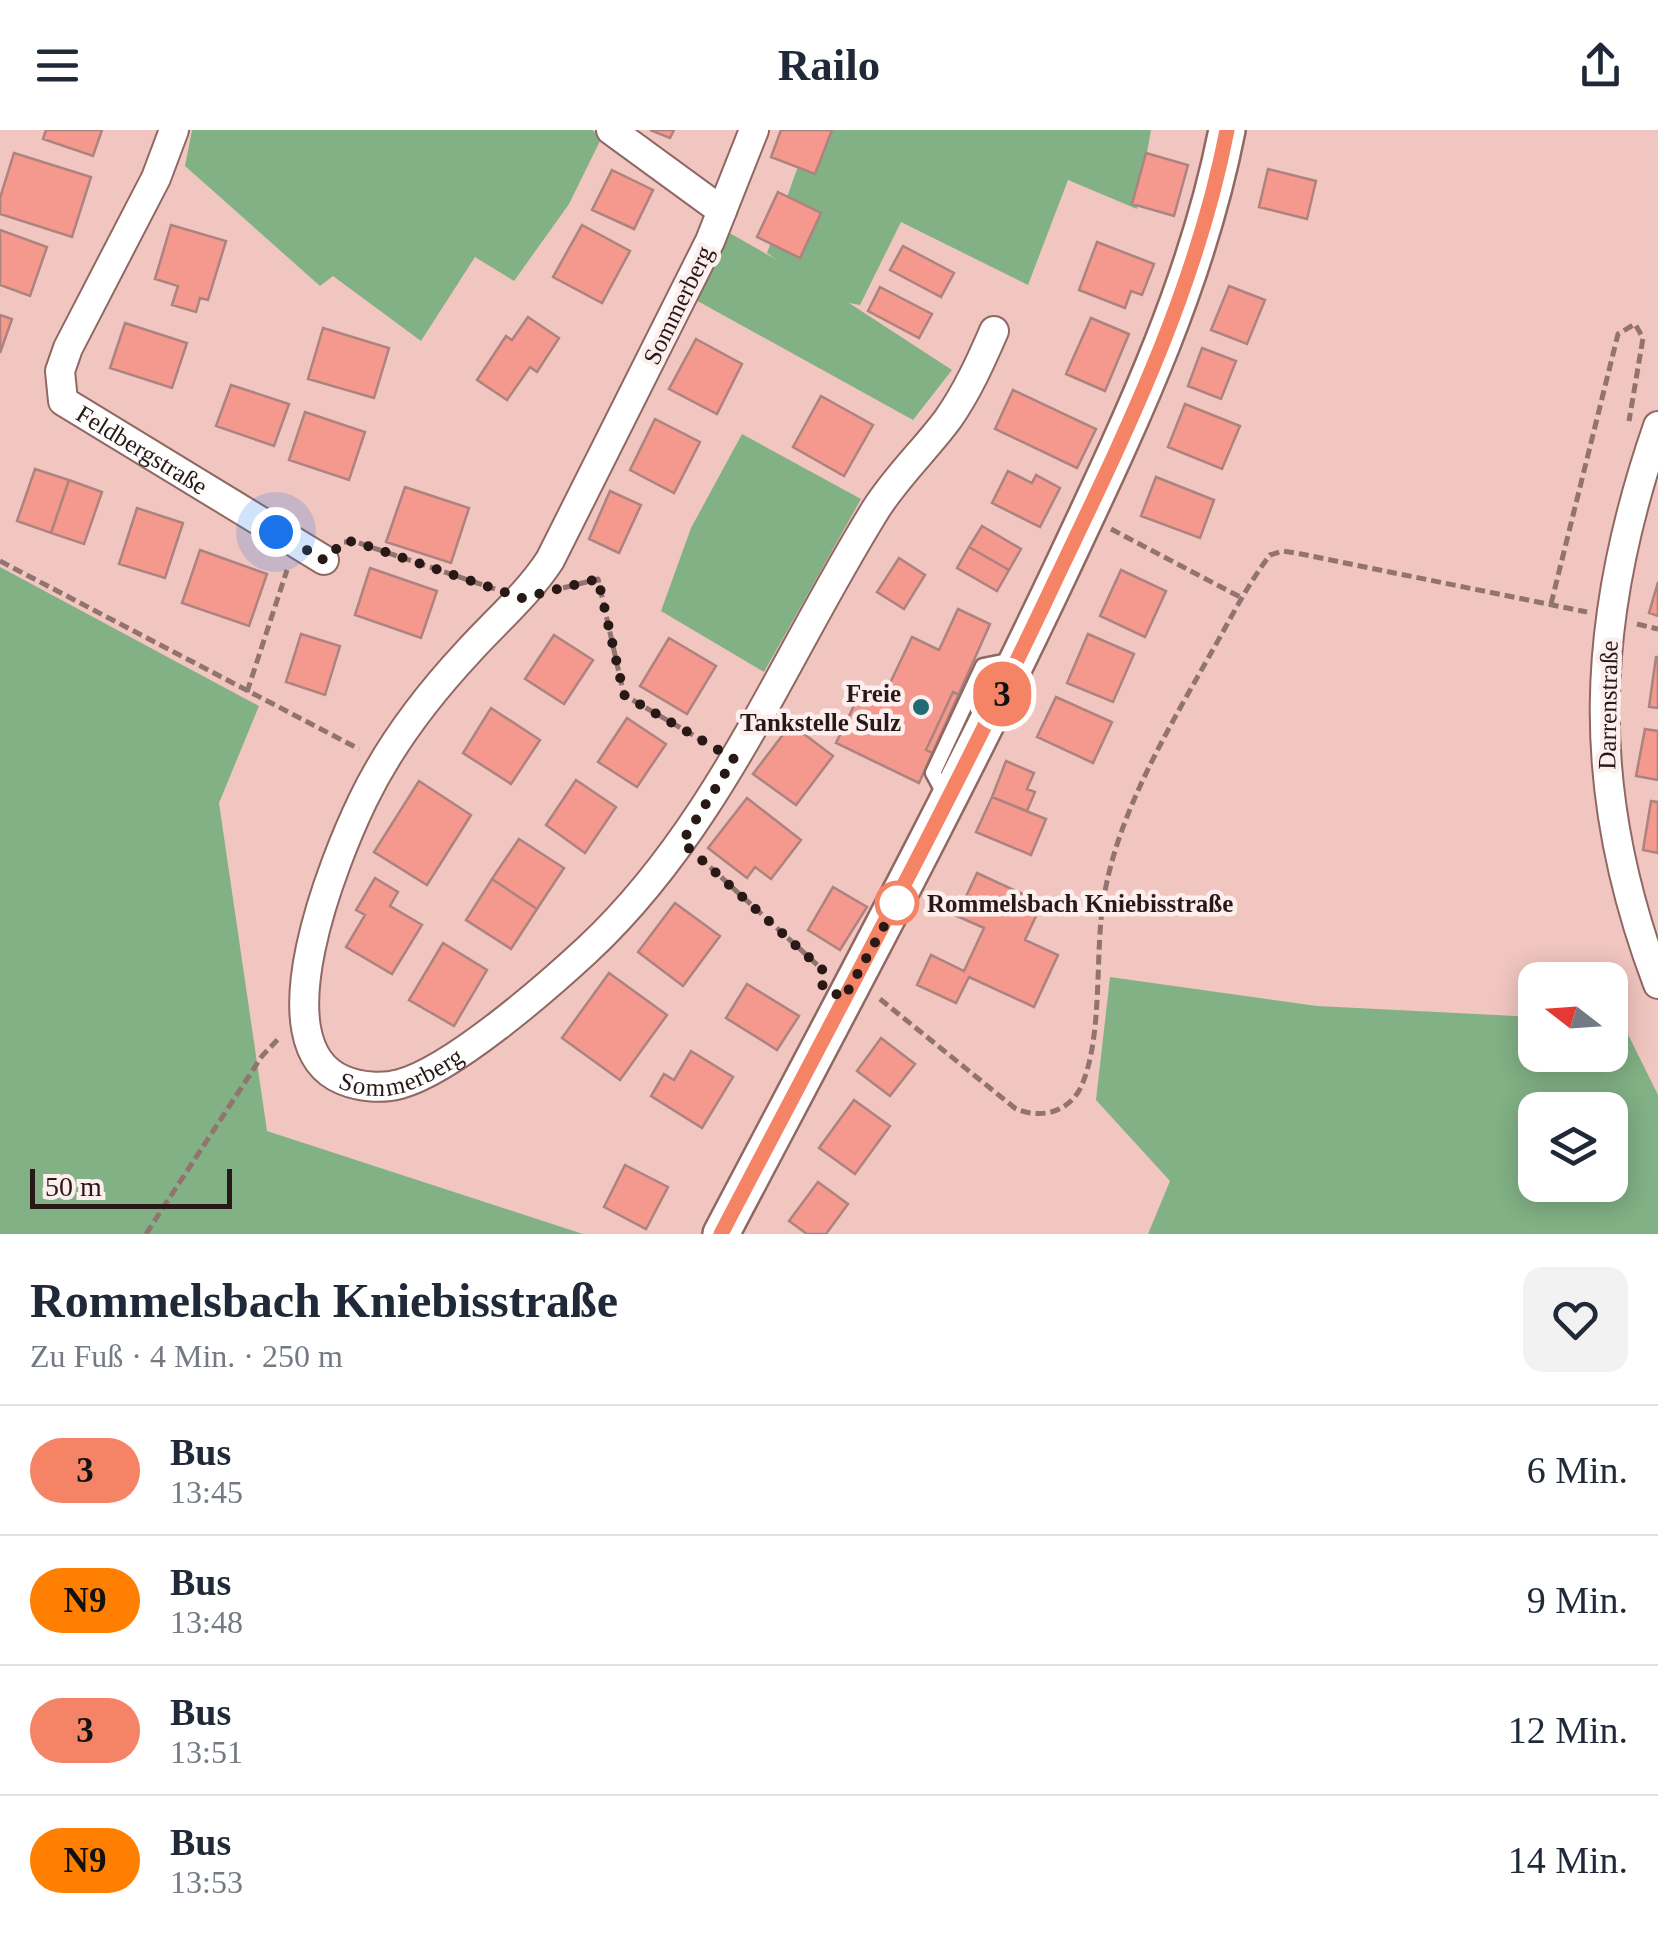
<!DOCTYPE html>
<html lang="de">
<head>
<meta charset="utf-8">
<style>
	body { margin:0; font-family:"Times New Roman",serif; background:#f2f2f3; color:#1f2937; height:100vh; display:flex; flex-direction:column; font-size:38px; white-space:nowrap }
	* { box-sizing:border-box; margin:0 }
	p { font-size:32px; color:#747a83 }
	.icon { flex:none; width:55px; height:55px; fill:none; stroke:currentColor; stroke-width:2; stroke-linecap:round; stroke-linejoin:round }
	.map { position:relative; height:1104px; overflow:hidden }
	.panel { display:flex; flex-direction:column; background:#fff; flex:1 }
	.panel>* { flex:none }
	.badge { padding:0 20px; border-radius:32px; font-size:35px; line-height:65px }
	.needle { width:65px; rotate:287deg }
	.tools { position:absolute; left:1518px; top:832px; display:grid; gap:20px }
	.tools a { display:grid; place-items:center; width:110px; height:110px; border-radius:20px; background:#fff; box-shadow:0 5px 25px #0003; font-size:50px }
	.scale { position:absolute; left:30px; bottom:25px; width:202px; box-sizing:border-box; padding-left:10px; border:5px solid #281917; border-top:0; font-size:28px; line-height:35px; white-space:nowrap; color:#281917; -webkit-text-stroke:8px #fdefed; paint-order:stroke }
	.you { position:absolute; width:50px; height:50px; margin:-25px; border:8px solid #fff; border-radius:50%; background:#1a73e8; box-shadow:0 0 0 15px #1a73e833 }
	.map>.badge { position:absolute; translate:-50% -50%; box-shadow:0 0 0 5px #fff }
	.round { display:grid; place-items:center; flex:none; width:105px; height:105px; border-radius:20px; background:#f2f2f3 }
	.headline { display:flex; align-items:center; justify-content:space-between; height:170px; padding:0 30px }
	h1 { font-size:48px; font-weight:700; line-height:75px }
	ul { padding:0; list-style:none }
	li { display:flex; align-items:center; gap:30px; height:130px; padding:0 30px; border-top:2px solid #e0e1e3 }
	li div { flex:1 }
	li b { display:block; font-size:38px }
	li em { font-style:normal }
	li .badge { min-width:110px; font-weight:700; text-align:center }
	header { display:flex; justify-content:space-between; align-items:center; height:130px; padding:0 30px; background:#fff; font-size:45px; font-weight:700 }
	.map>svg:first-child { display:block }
	.green { fill:#82b185; fill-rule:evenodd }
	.building { fill:#f5988e; stroke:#ac837e; stroke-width:2.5 }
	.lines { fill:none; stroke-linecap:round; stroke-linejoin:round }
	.service-casing { stroke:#906863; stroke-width:19 }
	.minor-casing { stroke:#906863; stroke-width:32 }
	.tertiary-casing { stroke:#906863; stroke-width:40 }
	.path { stroke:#91736f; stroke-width:5; stroke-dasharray:10 5; stroke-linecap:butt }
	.service { stroke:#fff; stroke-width:14 }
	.minor { stroke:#fff; stroke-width:28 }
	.tertiary { stroke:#fff; stroke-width:35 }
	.line-casing { stroke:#fff; stroke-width:22 }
	.line { stroke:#f48465; stroke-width:15 }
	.walk { stroke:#281917; stroke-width:10; stroke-dasharray:0 18 }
	.poi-dot { fill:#206b74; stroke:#fdefed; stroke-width:4 }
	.stop-dot { fill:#fff; stroke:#f48465; stroke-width:5 }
	.labels { text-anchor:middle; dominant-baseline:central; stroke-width:9; stroke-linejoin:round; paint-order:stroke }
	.street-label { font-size:25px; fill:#281917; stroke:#fdefed }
	.poi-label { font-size:25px; font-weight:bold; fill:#281917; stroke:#fdefed; text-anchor:end }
	.stop-label { font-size:25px; font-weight:bold; fill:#281917; stroke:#fdefed; text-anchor:start }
</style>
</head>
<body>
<header><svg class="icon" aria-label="menu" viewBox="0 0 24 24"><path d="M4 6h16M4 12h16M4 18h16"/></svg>Railo<svg class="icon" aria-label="share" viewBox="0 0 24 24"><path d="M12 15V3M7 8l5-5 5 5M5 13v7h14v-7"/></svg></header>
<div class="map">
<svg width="1658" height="1104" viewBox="0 0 1658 1104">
	<rect width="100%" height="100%" fill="#f2c6c0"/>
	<path class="green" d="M192 0H592L602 7 569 74 514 151 475 127 421 211 333 146 320 156 185 36Z
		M811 0H1151L1137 79 1068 50 1028 155 901 92 860 175 849 173 952 240 913 290 694 169 726 101 777 130 767 123Z
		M742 304 861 369 764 542 661 481 691 398Z
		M0 437 259 576 219 673 267 1001 583 1104H0Z
		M1110 847 1317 876 1535 887V925H1610L1614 876 1658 965V1104H1148L1170 1051 1096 970ZM1535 980H1610V1055H1535Z"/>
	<path class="building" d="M46 0H102L93 26 43 9Z
		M650 0H674L670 8Z
		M781 0H832L815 44 771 27Z
		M14 23 91 47 72 107 0 84V68Z
		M1146 23 1188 35 1174 86 1132 74Z
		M1268 39 1316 51 1307 89 1259 77Z
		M612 40 653 60 634 99 592 80Z
		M778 62 821 83 800 128 757 107Z
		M171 95 226 111 208 170 200 168 196 182 172 175 178 156 155 149Z
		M582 95 630 121 602 173 553 147Z
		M0 100 47 117 30 166 0 155Z
		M1097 112 1154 134 1142 165 1131 161 1125 178 1079 160Z
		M903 116 954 143 941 167 890 140Z
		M1229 156 1265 170 1247 214 1211 200Z
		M880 157 932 184 919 208 868 181Z
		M0 185 12 189 0 223Z
		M528 187 559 208 537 242 530 237 507 270 477 250 506 206 512 210Z
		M1091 188 1129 204 1105 261 1066 244Z
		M125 193 187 213 172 258 110 238Z
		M323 198 389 218 374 268 308 249Z
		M696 209 742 234 717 284 669 259Z
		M1202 218 1236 231 1221 269 1188 256Z
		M231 255 289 274 274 316 216 296Z
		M1013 260 1096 299 1077 338 995 299Z
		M821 266 873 295 844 346 793 317Z
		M1185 274 1240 296 1222 339 1168 317Z
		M305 282 365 302 349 350 289 330Z
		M655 289 700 312 674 363 630 340Z
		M35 339 69 350 51 403 17 391Z
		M1008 341 1032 353 1036 345 1060 358 1040 397 992 373Z
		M1156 347 1214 370 1200 408 1141 386Z
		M69 350 102 362 84 414 51 403Z
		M405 357 469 378 451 433 386 412Z
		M610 361 641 375 619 423 589 409Z
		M137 378 183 393 165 448 119 434Z
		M982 396 1021 419 1009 440 969 417Z
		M969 417 1009 440 997 461 957 438Z
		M200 420 267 444 249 496 182 473Z
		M899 428 925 445 904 479 877 462Z
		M370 438 437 461 421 508 355 485Z
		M1121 440 1166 461 1145 507 1100 486Z
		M1658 452V486L1649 483Z
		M958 479 990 494 919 653 836 613 860 563 881 572 912 507 939 520Z
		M301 504 340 516 325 565 286 552Z
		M1088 504 1134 524 1113 572 1067 553Z
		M554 505 593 530 564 574 525 549Z
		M669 508 716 536 687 584 640 556Z
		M1656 527H1658V578L1649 577Z
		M953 562 976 573 949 631 926 620Z
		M1056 567 1112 592 1093 633 1037 607Z
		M491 578 540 610 511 654 463 623Z
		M627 588 666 614 637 657 598 632Z
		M791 594 833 626 796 675 753 644Z
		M1645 599 1658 601V650L1636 646Z
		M1006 631 1034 643 1027 659 1035 662 1027 681 992 667Z
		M576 650 616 677 585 723 546 695Z
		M419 651 471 685 427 755 374 722Z
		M992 667 1046 689 1031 725 976 702Z
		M747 668 801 710 771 749 755 737 747 748 708 718Z
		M1651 671 1658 672V723L1643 720Z
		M519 709 564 738 537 779 492 749Z
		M977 743 1042 773 1025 810 1058 825 1034 877 969 847 956 873 917 855 931 825 964 841 984 798 957 786Z
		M375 748 398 762 390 776 422 795 392 844 346 817 365 785 356 780Z
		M492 749 537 779 511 819 466 790Z
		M833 757 867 777 840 820 808 800Z
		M675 773 720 806 683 856 638 822Z
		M443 813 487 840 454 896 409 870Z
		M609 843 667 885 620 950 562 908Z
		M747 854 799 886 777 920 726 888Z
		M881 908 915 934 890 966 857 941Z
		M691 921 733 947 702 998 651 966 664 944 674 950Z
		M854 970 890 996 855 1044 819 1018Z
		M625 1035 668 1057 646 1099 604 1077Z
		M818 1052 848 1074 826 1104H807L789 1091Z"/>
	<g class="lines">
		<defs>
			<path id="service" d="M945 665 933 643 983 536 1013 530"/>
			<g id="minor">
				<path id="s1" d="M174 0 156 48 68 218 60 241 63 271 324 430"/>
				<path d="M611 0 722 81"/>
				<path id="s2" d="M754 0 710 111 550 430C527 465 496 491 468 522 427 566 389 616 363 670 335 728 258 915 343 950 360 957 382 959 400 954 452 940 546 858 587 820 718 698 783 528 876 379 897 346 925 320 948 289 967 262 981 231 994 201"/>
				<path d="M1658 296C1590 492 1584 659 1658 854"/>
			</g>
			<path id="tertiary" d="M721 1104C836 885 953 668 1059 444 1127 299 1196 158 1227 0"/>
		</defs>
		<use href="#service" class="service-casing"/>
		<use href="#minor" class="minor-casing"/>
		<use href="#tertiary" class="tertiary-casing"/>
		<path class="path" d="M1111 399 1242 468
			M344 412H356L495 459
			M0 431 359 619
			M563 458 598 449 624 565 710 615
			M1551 474 1618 204 1635 194 1643 208 1629 291
			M1637 494 1658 499
			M247 562 287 440
			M699 727 824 841
			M880 869 1016 979C1041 989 1068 983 1081 957 1104 905 1094 824 1104 767 1118 682 1169 598 1211 523 1230 490 1247 455 1270 425L1283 421 1301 424 1587 482
			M146 1104 262 926 281 906"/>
		<use href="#service" class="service"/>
		<use href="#minor" class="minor"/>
		<use href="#tertiary" class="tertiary"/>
	</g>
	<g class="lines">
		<defs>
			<path id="line" d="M721 1104C834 887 951 672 1055 451 1125 304 1196 161 1227 0"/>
		</defs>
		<use href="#line" class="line-casing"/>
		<use href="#line" class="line"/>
		<path class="walk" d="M276 402 324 430 345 411 356 412 522 468 598 449 624 565 734 629 682 712 826 843 822 857 844 868 897 773"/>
	</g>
	<circle class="poi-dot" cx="921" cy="577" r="10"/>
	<circle class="stop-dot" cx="897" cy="773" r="20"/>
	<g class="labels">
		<g class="street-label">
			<text transform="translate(678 175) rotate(-64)">Sommerberg</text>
			<text stroke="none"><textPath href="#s1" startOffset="390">Feldbergstraße</textPath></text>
			<text transform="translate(1608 575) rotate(-89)">Darrenstraße</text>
			<text stroke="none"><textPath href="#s2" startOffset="1148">Sommerberg</textPath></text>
		</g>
		<g class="poi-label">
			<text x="901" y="563">Freie<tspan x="901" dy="29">Tankstelle Sulz</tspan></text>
		</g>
		<g class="stop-label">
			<text x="927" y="773">Rommelsbach Kniebisstraße</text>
		</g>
	</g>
</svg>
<div class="tools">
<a><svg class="needle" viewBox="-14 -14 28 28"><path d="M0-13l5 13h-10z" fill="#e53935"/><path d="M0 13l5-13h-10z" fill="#747a83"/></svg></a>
<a><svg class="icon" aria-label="layers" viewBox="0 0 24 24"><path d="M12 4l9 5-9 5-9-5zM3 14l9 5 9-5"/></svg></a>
</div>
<div class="scale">50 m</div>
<div class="you" style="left:276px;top:402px"></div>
<b class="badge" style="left:1002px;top:564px;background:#f48465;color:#111">3</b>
</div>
<section class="panel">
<div class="headline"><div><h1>Rommelsbach Kniebisstraße</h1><p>Zu Fuß · 4 Min. · 250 m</p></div><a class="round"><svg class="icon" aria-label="heart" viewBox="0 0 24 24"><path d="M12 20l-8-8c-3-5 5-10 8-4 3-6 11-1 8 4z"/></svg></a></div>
<ul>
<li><span class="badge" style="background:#f48465;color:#111">3</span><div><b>Bus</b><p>13:45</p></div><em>6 Min.</em></li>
<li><span class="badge" style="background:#ff8000;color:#111">N9</span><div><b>Bus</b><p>13:48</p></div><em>9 Min.</em></li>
<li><span class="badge" style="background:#f48465;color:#111">3</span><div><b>Bus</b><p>13:51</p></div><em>12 Min.</em></li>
<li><span class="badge" style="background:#ff8000;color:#111">N9</span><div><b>Bus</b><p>13:53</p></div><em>14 Min.</em></li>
</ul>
</section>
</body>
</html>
